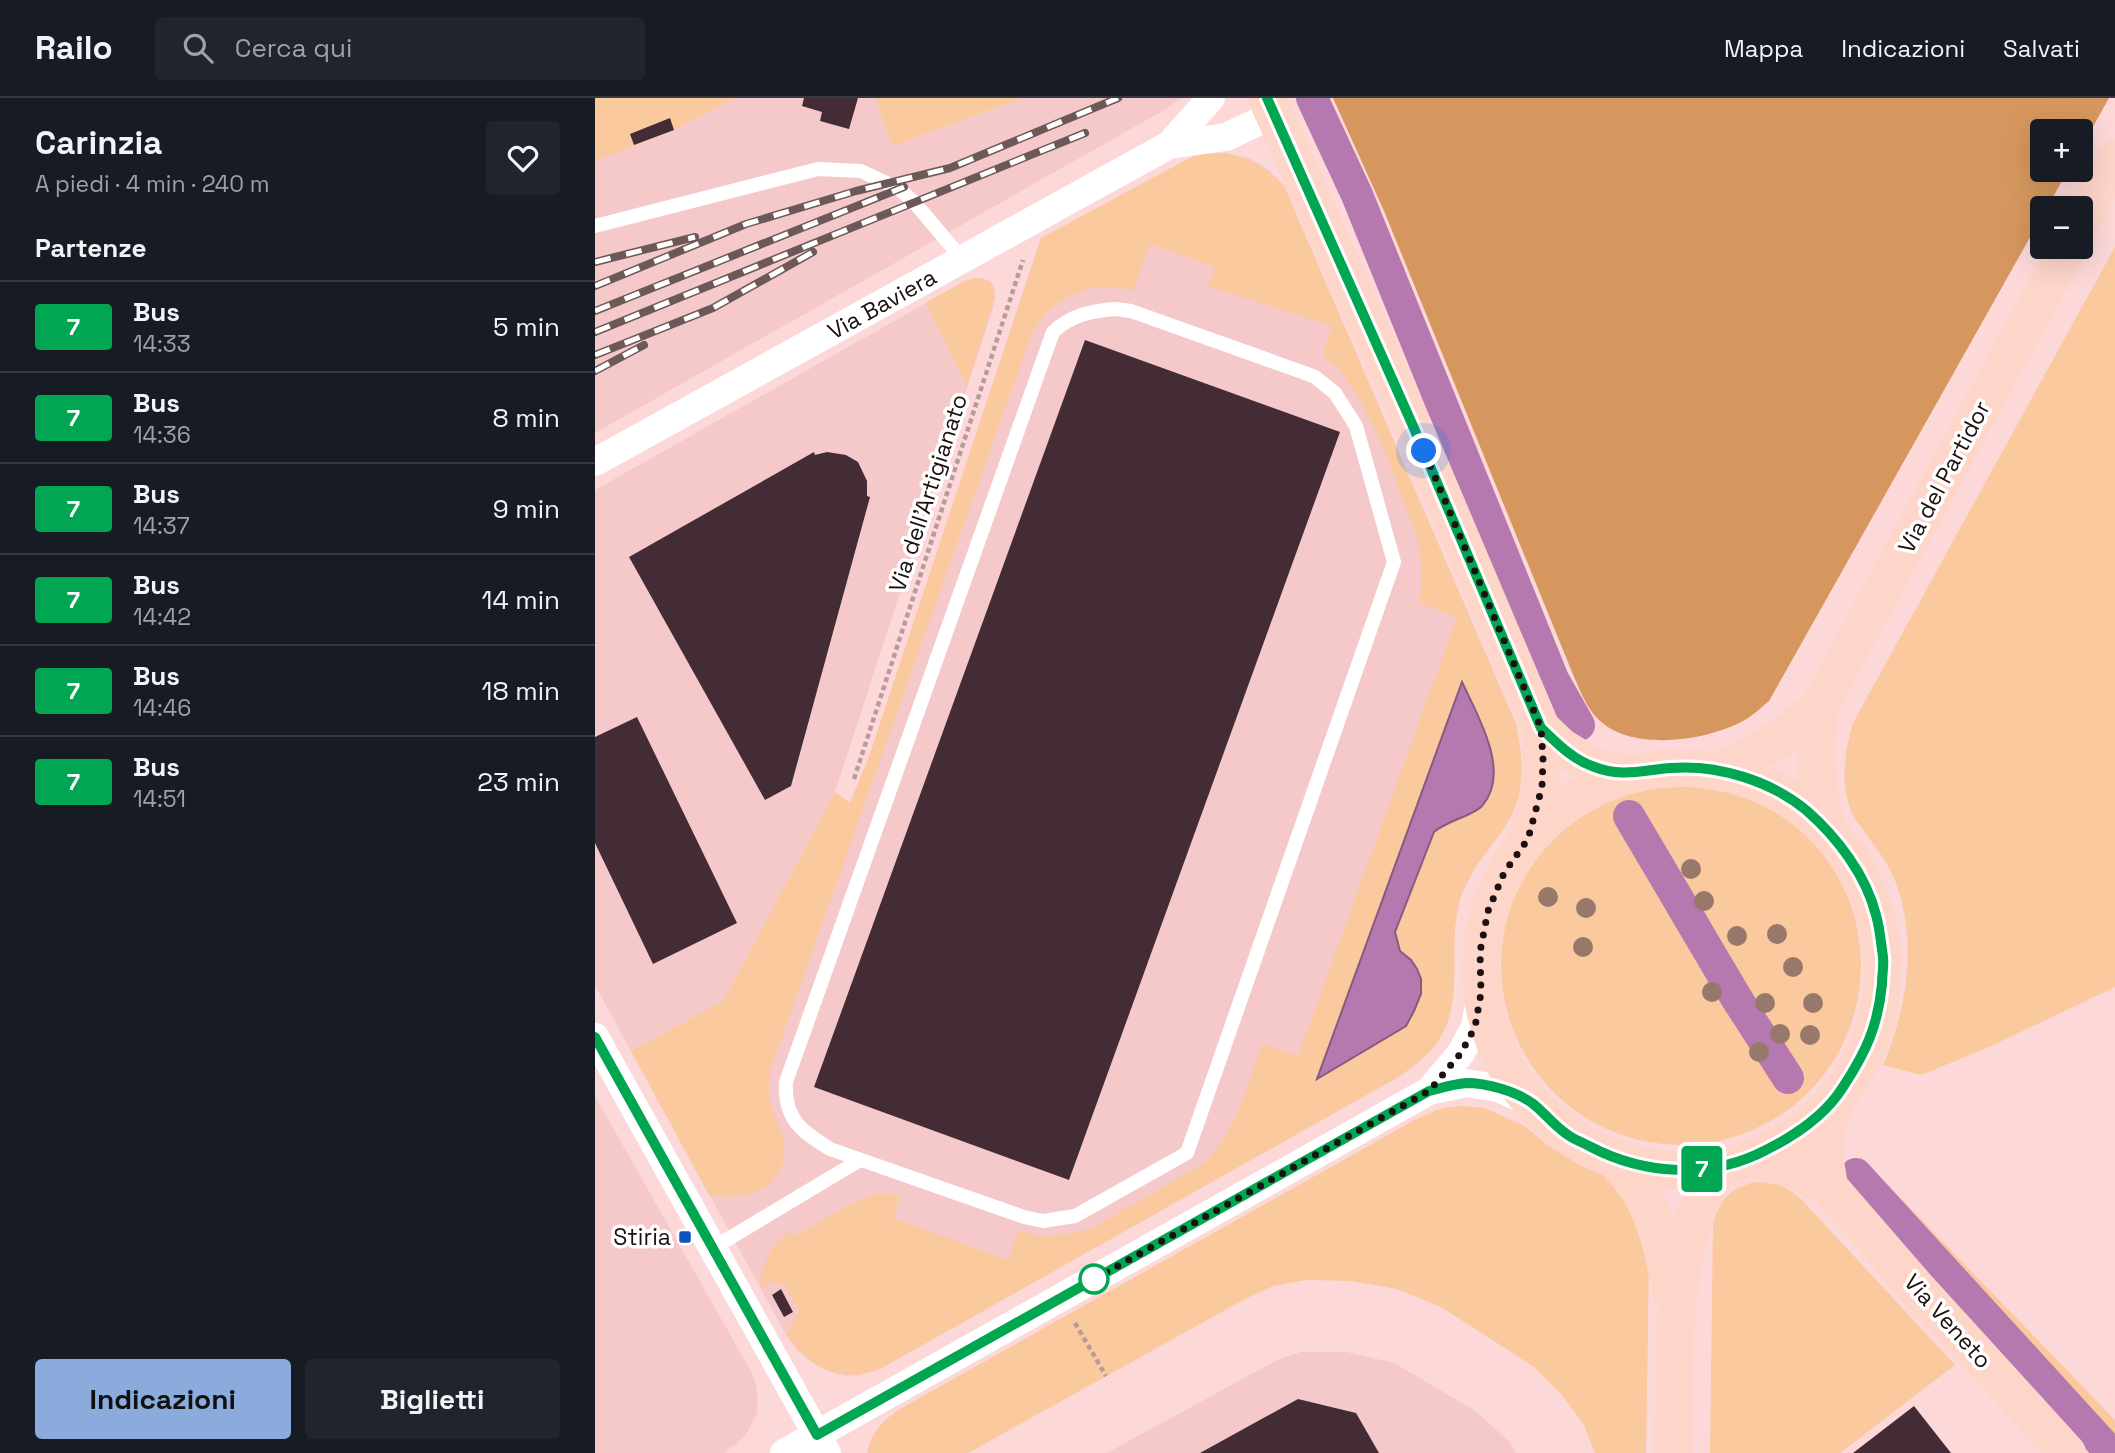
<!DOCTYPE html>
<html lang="it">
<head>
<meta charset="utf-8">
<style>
	body { margin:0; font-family:"Space Grotesk",sans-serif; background:#20242c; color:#f1f3f6; height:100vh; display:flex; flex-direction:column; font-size:26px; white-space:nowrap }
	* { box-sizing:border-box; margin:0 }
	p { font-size:23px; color:#9ea1a6 }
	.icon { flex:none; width:38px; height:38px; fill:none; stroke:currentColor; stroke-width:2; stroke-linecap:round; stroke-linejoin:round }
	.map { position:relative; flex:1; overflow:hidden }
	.side { display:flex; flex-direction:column; background:#171b24; width:595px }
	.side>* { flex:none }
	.badge { padding:0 14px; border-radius:5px; font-size:24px; line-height:46px }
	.buttons { position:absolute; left:1435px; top:21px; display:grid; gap:14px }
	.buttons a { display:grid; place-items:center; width:63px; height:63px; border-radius:7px; background:#171b24; box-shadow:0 7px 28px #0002; font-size:35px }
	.you { position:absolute; width:35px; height:35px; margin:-18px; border:5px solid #fff; border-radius:50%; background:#1a73e8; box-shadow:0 0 0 10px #1a73e833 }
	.map>.badge { position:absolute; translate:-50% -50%; box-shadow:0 0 0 4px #fff }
	h2 { padding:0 35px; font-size:26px; line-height:63px }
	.round { display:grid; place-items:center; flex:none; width:74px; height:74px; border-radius:7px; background:#20242c }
	.summary { display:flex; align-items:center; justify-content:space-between; height:119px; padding:0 35px }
	h1 { font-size:33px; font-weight:600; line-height:52px }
	.primary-button { display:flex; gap:14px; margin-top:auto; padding:14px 35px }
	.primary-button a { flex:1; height:80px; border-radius:7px; background:#8babdc; color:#111; font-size:28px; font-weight:600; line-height:80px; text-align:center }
	.primary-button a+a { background:#20242c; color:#f1f3f6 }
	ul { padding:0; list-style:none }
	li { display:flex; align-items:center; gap:21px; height:91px; padding:0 35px; border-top:2px solid #363941 }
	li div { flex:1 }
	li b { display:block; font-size:26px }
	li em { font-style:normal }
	li .badge { min-width:77px; font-weight:700; text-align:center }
	header { display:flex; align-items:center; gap:42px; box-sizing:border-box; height:98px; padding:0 35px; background:#171b24; border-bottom:2px solid #363941 }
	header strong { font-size:33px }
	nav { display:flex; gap:38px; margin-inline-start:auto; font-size:24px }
	.search { width:490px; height:63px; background:#20242c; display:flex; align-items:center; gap:18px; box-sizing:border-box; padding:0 24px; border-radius:7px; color:#9ea1a6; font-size:26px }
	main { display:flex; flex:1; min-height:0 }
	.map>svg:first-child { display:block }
	.built { fill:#f5c9ca }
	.green { fill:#fac99e }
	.forest { fill:#d5975d }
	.water { fill:#b579b0; stroke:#875a80; stroke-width:2 }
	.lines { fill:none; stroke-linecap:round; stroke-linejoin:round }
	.canal { stroke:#b579b0; stroke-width:32 }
	.building { fill:#442c36 }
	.path { stroke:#b89b9c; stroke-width:4.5; stroke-dasharray:5 3.5; stroke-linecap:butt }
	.lane { stroke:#fff; stroke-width:14 }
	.street { stroke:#fff; stroke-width:28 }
	.secondary { stroke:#fed6c9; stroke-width:38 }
	.rail-casing { stroke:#6d5858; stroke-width:8 }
	.rail { stroke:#fff; stroke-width:5; stroke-dasharray:16; stroke-linecap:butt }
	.tree { fill:#97786b }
	.line-casing { stroke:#fff; stroke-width:16 }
	.line { stroke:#00a651; stroke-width:10 }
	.walk { stroke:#1c1010; stroke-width:7; stroke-dasharray:0 12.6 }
	.poi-dot { fill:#0e52bd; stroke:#fff; stroke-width:2.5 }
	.stop-dot { fill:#fff; stroke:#00a651; stroke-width:3.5 }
	.labels { text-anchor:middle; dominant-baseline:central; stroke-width:7; stroke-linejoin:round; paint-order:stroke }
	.street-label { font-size:23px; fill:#1c1010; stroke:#fff }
	.poi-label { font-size:23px; fill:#1c1010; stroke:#fff; text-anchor:end }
</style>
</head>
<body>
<header>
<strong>Railo</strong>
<div class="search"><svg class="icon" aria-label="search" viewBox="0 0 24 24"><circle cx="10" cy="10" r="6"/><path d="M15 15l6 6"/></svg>Cerca qui</div>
<nav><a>Mappa</a><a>Indicazioni</a><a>Salvati</a></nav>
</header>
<main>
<section class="side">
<div class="summary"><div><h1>Carinzia</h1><p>A piedi · 4 min · 240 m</p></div><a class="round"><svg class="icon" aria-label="heart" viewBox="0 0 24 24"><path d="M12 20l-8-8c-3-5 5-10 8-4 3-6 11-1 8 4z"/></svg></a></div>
<h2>Partenze</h2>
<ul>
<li><span class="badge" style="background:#00a651;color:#fff">7</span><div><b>Bus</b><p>14:33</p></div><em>5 min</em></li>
<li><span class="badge" style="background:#00a651;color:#fff">7</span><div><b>Bus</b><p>14:36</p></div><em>8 min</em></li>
<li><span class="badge" style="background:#00a651;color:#fff">7</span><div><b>Bus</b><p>14:37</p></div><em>9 min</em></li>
<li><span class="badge" style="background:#00a651;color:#fff">7</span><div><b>Bus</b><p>14:42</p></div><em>14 min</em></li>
<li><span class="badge" style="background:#00a651;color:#fff">7</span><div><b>Bus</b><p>14:46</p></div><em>18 min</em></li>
<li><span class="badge" style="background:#00a651;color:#fff">7</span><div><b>Bus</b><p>14:51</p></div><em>23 min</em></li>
</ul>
<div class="primary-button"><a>Indicazioni</a><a>Biglietti</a></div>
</section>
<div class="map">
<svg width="1520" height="1355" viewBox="0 0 1520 1355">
	<rect width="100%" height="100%" fill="#fcd8d9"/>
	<path class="built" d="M141 0H280L297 48 427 0H586L571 11 0 335V63L79 32Z
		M630 55 654 60 674 72 689 88 921 626 926 653 923 702 914 722 880 769 865 800 859 833 858 899 852 925 841 947 823 965 805 978 285 1271 265 1277 250 1278 234 1273 203 1253 191 1237 89 1050 198 796 255 705 275 656 446 140Z
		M380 180 390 181 396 184 400 192 398 210 240 694 128 903 36 953 0 887V392L370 183Z
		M0 998 158 1277 162 1291V1317L151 1336 141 1346 129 1355H0Z
		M706 1254H752L799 1265 879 1312 915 1344 921 1355H512L684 1261Z"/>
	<path class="green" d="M0 0H141L79 32 0 63Z
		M280 0H427L297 48Z
		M630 55C658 61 669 68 689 88L921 626C928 659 931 694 913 724 897 750 874 771 865 801 851 848 872 904 841 946 832 959 817 969 805 978L285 1271C242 1285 217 1272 191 1237L204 1213 189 1186 176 1184 166 1192C164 1167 176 1149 195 1133L199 1139C221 1127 260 1099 283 1096 291 1095 298 1097 305 1098L298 1120 413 1162 424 1133C449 1141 474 1138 499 1129L608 1066C641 1034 652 988 667 946L703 958 862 519 824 505C829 480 827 457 820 433 800 384 772 286 727 258L737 228 613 188 620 169 555 146 538 193C496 180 454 200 435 240L176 970C174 979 173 988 174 997 176 1012 184 1025 188 1039 194 1061 184 1084 163 1093 146 1099 132 1100 114 1097L36 953 128 903 240 694 255 705 275 656 446 140 602 56Z
		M1520 149V889L1392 950 1326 977 1288 967C1312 912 1322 845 1302 788 1296 768 1280 749 1269 733 1265 727 1259 721 1257 715 1244 686 1250 653 1258 625Z
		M380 180C394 181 400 186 400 200L372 288 330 205 370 183Z
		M906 867a180 180 0 1 1 360 0a180 180 0 1 1-360 0Z
		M866 1008 889 1010 928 1027 951 1046 983 1066 1012 1079 1027 1093 1054 1161 1051 1355H1000L989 1327 967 1297 939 1269 846 1209 802 1191 756 1183 711 1182 678 1188 650 1201 373 1355H272C277 1334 287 1323 305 1311L823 1020 848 1010Z
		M1264 1057 1520 1322V1350L1277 1085Z
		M1161 1084C1183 1085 1191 1088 1207 1102L1360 1267 1245 1355H1115L1118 1125C1127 1099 1134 1091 1161 1084Z"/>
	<path class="forest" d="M738 0H1514L1486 50V33H1447V72H1473L1452 110H1447V118L1174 603C1166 609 1158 618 1148 623 1111 643 1037 654 1004 622 991 610 984 590 977 574L789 113Z"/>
	<path class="water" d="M867 584C882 617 917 674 887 708 878 718 853 722 839 734L800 834 805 853 816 862 822 871 826 881V896L819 913 811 928 722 981Z"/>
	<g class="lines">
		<path class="canal" d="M717 0 762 97 958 581 984 627
			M1034 718 1142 901 1193 980
			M1261 1076 1516 1355"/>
	</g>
	<path class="building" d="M209 0H263L254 31 225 23 227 14 207 8Z
		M75 20 79 32 39 47 35 36Z
		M490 242 745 334 474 1082 219 989Z
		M219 354 220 357 232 354 251 357 263 364 272 383V398L275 399 196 688 170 702 34 459Z
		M42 619 142 825 58 866 0 745V639Z
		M186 1191 198 1214 189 1219 177 1197Z
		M703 1301 761 1315 784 1355H605Z
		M1319 1308 1356 1355H1258Z"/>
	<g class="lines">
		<path class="path" d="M259 681 428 162
			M480 1225 511 1278"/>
		<path class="lane" d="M0 128 223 71 266 73 304 91 319 104 368 162
			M520 211 536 213 707 274 720 279 740 295 761 328 799 464 592 1055 480 1118 448 1123 429 1119 235 1051C206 1033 189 1021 191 984L458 234C476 217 496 213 520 211Z
			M118 1150 265 1062"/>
		<path class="street" d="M574 47 631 39 680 16
			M0 364 574 47 616 0
			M0 939 232 1355
			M834 993 866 955 880 929 886 895
			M189 1355 834 993 871 985 903 990 935 1004"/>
		<path class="secondary" d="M672 0 818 328 946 630C949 675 945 698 933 741
			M1486 125 1520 61
			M946 630 966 649 997 668 1035 676
			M886 871a201 201 0 1 1 402 0a201 201 0 1 1-402 0Z
			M1122 673 1153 659 1187 639 1224 609
			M1232 732C1221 685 1218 656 1224 609L1473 149
			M1018 1060C1026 1070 1036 1079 1043 1090 1063 1121 1069 1157 1076 1193
			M1157 1060 1196 1070 1235 1090 1320 1188 1472 1355
			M1235 1090C1226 1055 1229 1035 1241 1001
			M1078 1355C1080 1259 1072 1155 1122 1069"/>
		<defs>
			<path id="rail" d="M0 164 100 139
				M0 188 151 126 261 93 355 70 523 0
				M0 213 309 89
				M0 234 490 35
				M0 257 118 210 218 154
				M0 273 49 247"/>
		</defs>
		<use href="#rail" class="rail-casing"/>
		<use href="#rail" class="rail"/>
	</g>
	<g class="tree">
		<circle cx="1096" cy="771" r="10"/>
		<circle cx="953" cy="799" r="10"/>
		<circle cx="1109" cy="803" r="10"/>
		<circle cx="991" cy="810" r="10"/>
		<circle cx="1182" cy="836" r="10"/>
		<circle cx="1142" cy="838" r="10"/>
		<circle cx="988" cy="849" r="10"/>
		<circle cx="1198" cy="869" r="10"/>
		<circle cx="1117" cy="894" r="10"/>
		<circle cx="1170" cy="905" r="10"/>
		<circle cx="1218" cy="905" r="10"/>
		<circle cx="1185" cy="936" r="10"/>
		<circle cx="1215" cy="937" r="10"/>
		<circle cx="1164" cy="954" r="10"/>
	</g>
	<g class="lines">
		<defs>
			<path id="line" d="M0 939 222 1337 834 993C846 990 859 986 871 985 892 985 920 993 937 1005 949 1014 959 1028 973 1037 980 1042 989 1045 996 1049 1050 1077 1116 1081 1171 1052 1201 1037 1230 1018 1248 989 1271 954 1283 928 1287 886 1287 877 1289 868 1288 859 1286 845 1285 831 1281 817 1271 777 1242 739 1211 712 1176 683 1122 666 1076 670 1047 672 1027 680 997 668 977 661 961 644 946 630L818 328 672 0"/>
		</defs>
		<use href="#line" class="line-casing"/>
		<use href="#line" class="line"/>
		<path class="walk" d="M499 1181 489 1187 834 993 866 955 880 929 886 895 885 854 893 813 909 775 933 741 947 689 948 661 946 630 829 353"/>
	</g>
	<rect class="poi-dot" x="83" y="1132" width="14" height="14" rx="3.5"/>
	<circle class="stop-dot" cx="499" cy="1181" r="14"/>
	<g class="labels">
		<g class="street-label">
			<text transform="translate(287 206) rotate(-29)">Via Baviera</text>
			<text transform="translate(1349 379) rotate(-62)">Via del Partidor</text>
			<text transform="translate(333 395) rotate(-72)">Via dell'Artigianato</text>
			<text transform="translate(1353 1223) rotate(48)">Via Veneto</text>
		</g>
		<g class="poi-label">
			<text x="76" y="1139">Stiria</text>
		</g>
	</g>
</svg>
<div class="buttons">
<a>+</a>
<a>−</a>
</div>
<div class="you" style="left:829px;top:353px"></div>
<b class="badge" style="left:1107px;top:1071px;background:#00a651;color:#fff">7</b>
</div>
</main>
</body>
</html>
